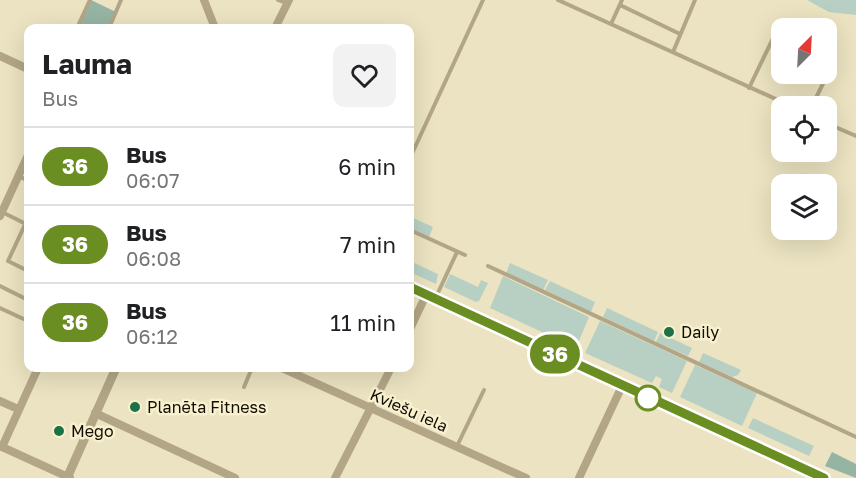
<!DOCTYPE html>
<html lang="en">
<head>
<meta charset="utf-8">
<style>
	body { margin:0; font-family:"Golos Text",sans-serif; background:#f2f2f2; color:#202124; height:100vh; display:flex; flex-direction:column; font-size:22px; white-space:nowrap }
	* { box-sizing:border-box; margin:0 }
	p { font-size:20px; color:#757577 }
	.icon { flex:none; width:33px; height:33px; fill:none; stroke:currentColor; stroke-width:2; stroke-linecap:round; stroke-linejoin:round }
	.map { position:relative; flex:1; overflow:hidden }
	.drawer { position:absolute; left:24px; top:24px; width:390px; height:348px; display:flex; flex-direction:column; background:#fff; border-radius:12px; box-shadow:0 6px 24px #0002 }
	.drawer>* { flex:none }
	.badge { padding:0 12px; border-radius:20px; font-size:21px; line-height:39px }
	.needle { width:39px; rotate:24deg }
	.tools { position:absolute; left:771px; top:18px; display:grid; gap:12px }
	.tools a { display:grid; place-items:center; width:66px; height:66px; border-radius:12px; background:#fff; box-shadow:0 6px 24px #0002; font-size:30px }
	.map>.badge { position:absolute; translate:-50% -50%; box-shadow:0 0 0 3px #fff }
	.round { display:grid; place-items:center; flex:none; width:63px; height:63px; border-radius:12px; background:#f2f2f2 }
	.summary { display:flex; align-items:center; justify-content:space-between; height:102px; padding:0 18px }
	h1 { font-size:28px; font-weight:700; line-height:45px }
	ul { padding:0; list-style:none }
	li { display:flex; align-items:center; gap:18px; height:78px; padding:0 18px; border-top:2px solid #e0e0e0 }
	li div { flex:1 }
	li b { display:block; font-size:22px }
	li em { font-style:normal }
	li .badge { min-width:66px; font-weight:700; text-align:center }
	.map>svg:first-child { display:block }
	.green { fill:#b8d0c3 }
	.forest { fill:#96b4a3 }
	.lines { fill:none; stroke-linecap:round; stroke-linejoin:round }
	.service { stroke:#b3a687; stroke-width:4 }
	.minor { stroke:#b3a687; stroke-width:8 }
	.tertiary { stroke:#b3a687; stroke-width:9 }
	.line-casing { stroke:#fff; stroke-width:14 }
	.line { stroke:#6b8e23; stroke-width:9 }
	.poi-dot { fill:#1b7245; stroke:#f8f0ce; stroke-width:2 }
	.stop-dot { fill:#fff; stroke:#6b8e23; stroke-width:3 }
	.labels { text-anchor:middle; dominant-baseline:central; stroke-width:5; stroke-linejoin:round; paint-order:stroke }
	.poi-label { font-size:16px; fill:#110e04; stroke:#f8f0ce; text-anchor:start }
	.street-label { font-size:16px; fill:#110e04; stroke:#f8f0ce }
</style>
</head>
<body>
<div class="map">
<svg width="856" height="478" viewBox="0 0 856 478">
	<rect width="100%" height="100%" fill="#ebe3c1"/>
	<path class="green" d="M807 0H856V15L829 12Z
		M413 218 433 227 429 237 410 228Z
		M410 261 438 274 436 284 410 272Z
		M510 263 548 280 543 290 506 273Z
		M450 274 478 287 481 280 488 283 479 301 476 302 444 287Z
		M503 276 589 317 576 348 490 308Z
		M550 281 595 302 591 312 545 290Z
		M607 308 658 332 654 341 603 317Z
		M600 321 687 361 672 393 659 387 662 379 656 376 652 383 585 353Z
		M660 333 692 348 688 356 656 342Z
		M703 353 741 370 738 375 732 377 699 362Z
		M695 365 757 393 742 426 680 397Z
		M753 418 814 446 809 456 748 428Z"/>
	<path class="forest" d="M91 0 116 12 109 28H77Z
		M832 452 856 464V478L825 466Z"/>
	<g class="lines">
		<path class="service" d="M278 0 286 3
			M558 0 791 106
			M620 5 680 34
			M611 24 622 0
			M77 28 90 0
			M109 28 121 0
			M673 52 695 0
			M749 88 776 32 782 35
			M812 106 835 59 826 55
			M826 123 856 136
			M410 158 483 0
			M19 176 28 181
			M2 212 26 224
			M28 218 8 261 28 271
			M410 230 465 255
			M488 266 856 437
			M0 286 28 300
			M436 297 457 252
			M0 308 28 321
			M244 387 252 368
			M457 446 484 390"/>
		<path class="minor" d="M204 0 215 28
			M275 28 289 0
			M0 56 28 69
			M0 216 28 155
			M410 329 426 295
			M282 368 526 478
			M0 401 18 409
			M95 413 235 478
			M0 446 70 478
			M2 447 38 368
			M335 478 391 368
			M579 478 622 386"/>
		<path class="tertiary" d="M410 287 824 478
			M67 478 116 368"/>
	</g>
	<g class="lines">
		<defs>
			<path id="line" d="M410 287 824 478"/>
		</defs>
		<use href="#line" class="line-casing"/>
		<use href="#line" class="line"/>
	</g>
	<g class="poi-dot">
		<circle cx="669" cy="332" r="6"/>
		<circle cx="135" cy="407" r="6"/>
		<circle cx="59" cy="431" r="6"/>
	</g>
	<circle class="stop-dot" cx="648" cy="398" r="12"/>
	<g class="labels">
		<g class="poi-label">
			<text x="681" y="332">Daily</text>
			<text x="147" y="407">Planēta Fitness</text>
			<text x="71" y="431">Mego</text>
		</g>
		<g class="street-label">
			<text transform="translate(409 410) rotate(24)">Kviešu iela</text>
		</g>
	</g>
</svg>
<div class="tools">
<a><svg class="needle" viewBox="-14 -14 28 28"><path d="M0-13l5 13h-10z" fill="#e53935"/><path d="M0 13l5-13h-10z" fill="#757577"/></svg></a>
<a><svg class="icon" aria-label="locate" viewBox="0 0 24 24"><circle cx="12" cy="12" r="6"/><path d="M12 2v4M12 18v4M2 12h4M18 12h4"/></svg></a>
<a><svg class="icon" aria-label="layers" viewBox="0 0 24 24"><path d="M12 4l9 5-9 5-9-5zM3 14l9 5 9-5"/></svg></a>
</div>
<b class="badge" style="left:555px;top:354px;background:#6b8e23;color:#fff">36</b>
<section class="drawer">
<div class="summary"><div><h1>Lauma</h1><p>Bus</p></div><a class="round"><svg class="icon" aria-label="heart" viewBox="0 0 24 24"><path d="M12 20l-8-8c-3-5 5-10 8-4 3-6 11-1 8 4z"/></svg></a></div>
<ul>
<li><span class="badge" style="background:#6b8e23;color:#fff">36</span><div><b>Bus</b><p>06:07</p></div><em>6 min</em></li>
<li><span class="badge" style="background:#6b8e23;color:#fff">36</span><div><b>Bus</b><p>06:08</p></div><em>7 min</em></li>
<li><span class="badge" style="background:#6b8e23;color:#fff">36</span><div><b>Bus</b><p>06:12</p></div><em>11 min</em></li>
</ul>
</section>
</div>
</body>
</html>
